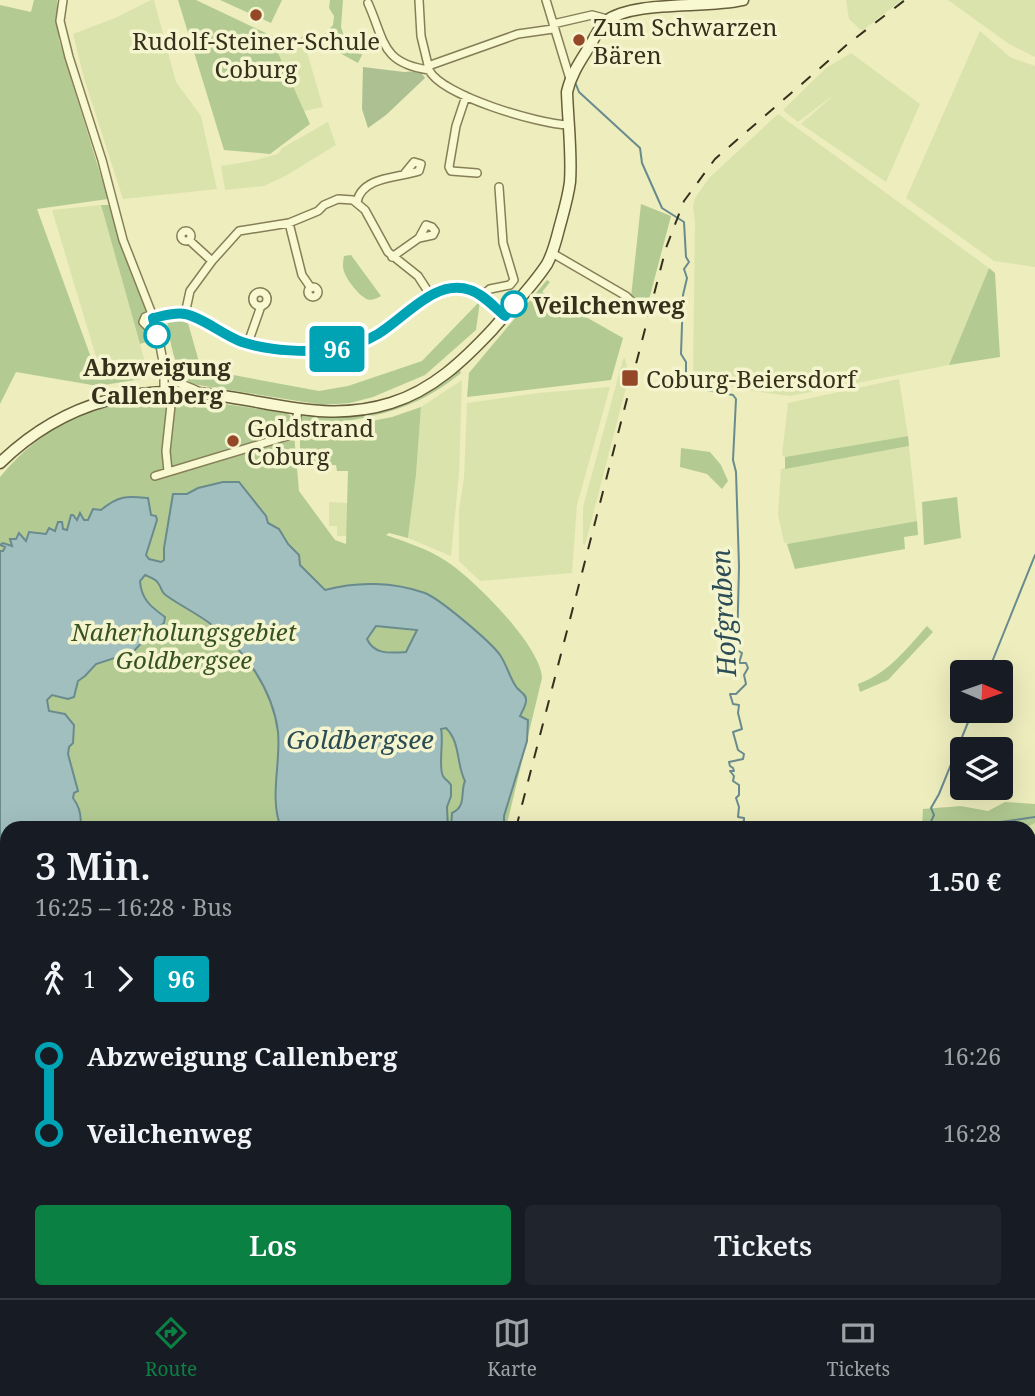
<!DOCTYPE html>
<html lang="de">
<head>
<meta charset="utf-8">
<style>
	body { margin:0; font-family:"Noto Serif",serif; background:#20242c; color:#f1f3f6; height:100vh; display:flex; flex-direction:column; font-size:26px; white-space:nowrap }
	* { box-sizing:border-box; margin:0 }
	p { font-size:23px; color:#9ea1a6 }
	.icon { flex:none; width:38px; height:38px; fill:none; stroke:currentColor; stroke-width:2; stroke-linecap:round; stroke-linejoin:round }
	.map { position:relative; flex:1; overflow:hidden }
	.drawer { position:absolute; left:0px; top:821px; width:1036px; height:478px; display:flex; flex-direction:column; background:#171b24; border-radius:21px 21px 0 0; box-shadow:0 7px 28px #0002 }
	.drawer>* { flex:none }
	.badge { padding:0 14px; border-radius:5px; font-size:24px; line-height:46px }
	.needle { width:46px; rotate:92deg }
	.fabs { position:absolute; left:950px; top:660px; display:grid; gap:14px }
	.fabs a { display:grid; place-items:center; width:63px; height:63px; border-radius:7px; background:#171b24; box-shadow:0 7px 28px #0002; font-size:35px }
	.map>.badge { position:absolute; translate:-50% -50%; box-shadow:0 0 0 4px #fff }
	.legs { display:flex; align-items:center; gap:10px; height:77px; padding:0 35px; font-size:23px }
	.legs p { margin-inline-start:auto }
	.headline { display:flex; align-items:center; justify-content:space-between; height:119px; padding:0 35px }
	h1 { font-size:38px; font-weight:600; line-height:52px }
	.cta { display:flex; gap:14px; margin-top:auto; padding:14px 35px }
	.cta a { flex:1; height:80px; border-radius:7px; background:#0b8043; color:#fff; font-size:28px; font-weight:600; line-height:80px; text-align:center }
	.cta a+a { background:#20242c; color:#f1f3f6 }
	ul { padding:0 35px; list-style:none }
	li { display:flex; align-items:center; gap:24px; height:77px; font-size:26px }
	li i { display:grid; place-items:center; width:10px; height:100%; margin:0 9px; background:currentColor }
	li i::after { content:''; width:18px; height:18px; margin:-9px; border:5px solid; border-radius:50%; background:#171b24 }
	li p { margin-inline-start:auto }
	li:first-child i { background:linear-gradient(#0000 50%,currentColor 0) }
	li:last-child i { background:linear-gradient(currentColor 50%,#0000 0) }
	.menu { display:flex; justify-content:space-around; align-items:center; height:98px; border-top:2px solid #363941; background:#171b24; font-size:19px; color:#9ea1a6 }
	.menu a { display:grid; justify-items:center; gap:4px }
	.menu .on { color:#0b8043 }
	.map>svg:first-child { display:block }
	.farmland { fill:#dbe3ac }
	.green { fill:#b3cb93 }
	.cemetery { fill:#acc092 }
	.water { fill:#a2bfbf; stroke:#698b8d; stroke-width:2; fill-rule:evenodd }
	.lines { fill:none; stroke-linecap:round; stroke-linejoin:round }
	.stream { stroke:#698b8d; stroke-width:2 }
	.street-casing { stroke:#867e57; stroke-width:10 }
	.secondary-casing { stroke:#675f3b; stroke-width:13 }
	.street { stroke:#f8f9d1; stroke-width:7 }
	.secondary { stroke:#f8f9d1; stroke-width:10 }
	.rail { stroke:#35301c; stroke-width:2; stroke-dasharray:12 12; stroke-linecap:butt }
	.line-1-casing { stroke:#fff; stroke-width:16 }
	.line-1 { stroke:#00a3b4; stroke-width:10 }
	.poi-dot { fill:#954827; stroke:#f4f5ce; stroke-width:2.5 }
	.stop-1-dot { fill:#fff; stroke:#00a3b4; stroke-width:3.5 }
	.labels { text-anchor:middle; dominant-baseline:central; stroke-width:7; stroke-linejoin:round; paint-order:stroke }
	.poi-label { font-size:24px; fill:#35301c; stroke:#f4f5ce; text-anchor:start }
	.stop-label { font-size:24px; font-weight:bold; fill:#35301c; stroke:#f4f5ce; text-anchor:start }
	.park-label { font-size:24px; font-style:italic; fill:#375222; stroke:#f4f5ce }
	.water-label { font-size:26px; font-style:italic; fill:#2b4b55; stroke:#f4f5ce }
</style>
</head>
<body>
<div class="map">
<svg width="1035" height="1298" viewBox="0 0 1035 1298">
	<rect width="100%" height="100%" fill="#ededbe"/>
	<path class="farmland" d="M151 0H154L176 82 201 116 217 189 123 199 84 78 73 34 115 18Z
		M846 0H902L862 31 849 19Z
		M948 0H1035V57L1009 44Z
		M980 31 1010 57 1035 66V267L994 261 906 198Z
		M270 35 301 38 304 42 323 107 304 111Z
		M851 53 920 104 886 182 801 124 835 94 798 122 783 110 826 68Z
		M778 114 989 268 949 365 790 396 746 390 743 384 738 388 693 379 695 221 693 206 695 198 709 178Z
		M328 122 336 145 287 175 264 186 225 190 221 166 252 161 278 154 282 148Z
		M101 205 145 362 100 370 52 210Z
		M625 358 629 376 585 545 583 544V507L623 359Z
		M899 379 908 436 785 457 782 455 788 403Z
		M462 380 459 474 451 556 408 538 416 475 421 407Z
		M610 387 577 505 572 573 480 581 459 561V509L464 478 467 403 538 393Z
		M909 446 917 521 787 544 784 542 778 515 781 469Z
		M329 502 347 503V536H337V526H329Z
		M1035 823V924L1029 923V828H1025Z
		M1035 1141V1298H915L919 1292H1029V1149Z"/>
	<path class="green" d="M34 0H57L59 40 108 199 37 209 97 374 100 370 145 362 147 378 98 386 16 372 0 404V5L31 12Z
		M178 0H196L270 35 310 124 270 154 224 150Z
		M220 0H282L271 23Z
		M330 0H343L341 27 348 48 359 50 362 55 358 63 325 45 311 51 301 38 304 34 321 38 333 25 334 16 329 8Z
		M641 204 671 216 645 315 631 297Z
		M101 205H110L127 261 147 310 140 318C142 326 144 328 151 331L155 339 140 344Z
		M351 255 381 296C380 297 372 300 370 300 361 299 348 281 345 274 342 268 343 262 344 256Z
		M989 268 995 273 1000 357 949 365Z
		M547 280 550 282 542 292 623 338 611 380 467 397 469 373Z
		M480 301 476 330 425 375 373 397 350 403 323 405 192 384C173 369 171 344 167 321L178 318 188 323 201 369 319 391 348 386 422 361Z
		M460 370 461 373C405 418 365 416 298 430L299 419 303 415H345L404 403 431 390Z
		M163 395 287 413 293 418 292 432 294 434 299 491 335 540 346 544 348 471H337L336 465 300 466V435L392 417 421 407 416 475 408 538 389 533 386 535C406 542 428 549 446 561 473 578 541 646 542 678L506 828H7V1292H376L369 1298H0V477C47 421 93 405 163 395Z
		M908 436 909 446 785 469V457Z
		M681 448 710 452 721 465 728 481 722 489 707 474 680 467Z
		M957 497 961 538 924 545 922 502Z
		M917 521 918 535 904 537 905 549 795 569 787 544Z
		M927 626 933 632 888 680 860 692 858 684C889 673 906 649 927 626Z
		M1005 802 1035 804V823L1025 828H922L923 809 961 806 988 811Z
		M674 1292H887L892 1298H674Z"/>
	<path class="cemetery" d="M363 67 404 72 420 71 425 78 386 115 368 128 362 109Z"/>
	<path class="water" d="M223 482H239L266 516 268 523 279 529 288 544 299 555 300 565 325 590C357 581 394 582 425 593 440 599 491 642 500 655 507 665 510 679 517 688 521 692 527 695 526 701 526 705 522 712 520 716L528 720 527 741 504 816V828H451L452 813C467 806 460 792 465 781 456 764 461 743 446 728L441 729C444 739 438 768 443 776 445 780 449 781 451 785V796L447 807 448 828H281C269 798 281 763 278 732 273 690 245 650 212 625 198 614 181 606 167 596 161 593 162 588 158 583 156 579 149 577 145 575L140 581C141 599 151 607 165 617L164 623 151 633 133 652 96 664 85 676 78 681 74 697 68 699 52 695 47 700 49 711 65 714 74 725 73 743 69 747 68 754 78 791 74 793 73 798C79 806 82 817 80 828H7V940L1 943 0 949V551H3L5 547 0 545 3 543 12 546 10 539H16L19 533 26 541 29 532 46 534 49 528 55 531 58 522H62L63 529 67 530 71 515H73L77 520 80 513 84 520H88L93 509 101 510C119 495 127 496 148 498L151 515 156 516 157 520 146 555 149 559 161 562 164 560V548L173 494H187L198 488ZM376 626 417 630 406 652C390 653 374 655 367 639Z
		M415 1292H580L581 1298H413Z"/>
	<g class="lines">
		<path class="stream" d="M575 82 579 92 640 148 642 163 662 208 684 222 686 257 689 262 684 269 687 278 683 295 681 354 686 362V378
			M691 387 733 395 736 399 733 460 736 472 739 566 737 650 742 653 739 663H746L748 668 744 675 746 684 736 694H730L733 704 739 705 738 713 742 729 733 732 738 750 744 754 743 759 729 762 730 766 733 768 734 771H730L734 776 733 781 739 785V795L736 798 739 807 738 817 744 818V821L738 824 739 828
			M988 672 1035 555
			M928 828 934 815 931 808 939 794 973 710
			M957 828 1035 817
			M1029 930 1035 932
			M858 1292 874 1298"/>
		<defs>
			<path id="street" d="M63 0 60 21 69 57 102 160 123 240 152 314 159 340 164 367V391L171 405 166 451 168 471
				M419 0 421 36 429 69
				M546 0 570 79
				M368 3C385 41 381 63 429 70 442 96 539 124 568 125
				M553 24 592 15 607 19
				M428 66 518 34 553 29
				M466 96 456 126 449 167 451 171 477 173
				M357 202C362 176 399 178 419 171L421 164 414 162 405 173
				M289 223 302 275 311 288
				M181 236a5 5 0 1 1 10 0a5 5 0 1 1-10 0Z
				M189 240 212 261
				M552 253 626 296 636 306
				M392 257 419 238 433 235 435 231 432 227 426 225 419 238
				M308 292a5 5 0 1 1 10 0a5 5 0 1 1-10 0Z
				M253 299a7 7 0 1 1 14 0a7 7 0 1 1-14 0Z
				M481 296 490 289 510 285 514 280 503 243 499 187
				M152 314 145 317 143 322 148 327 155 326
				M185 314 190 291 212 261 239 231 289 223 318 211 324 205 338 199 353 200 365 210 388 252 418 276 431 296
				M153 319C163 316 175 312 185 314 203 317 223 335 242 342 270 350 309 353 338 349 351 347 366 341 378 334 405 318 435 278 470 290 483 294 494 307 504 316
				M248 343 261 306
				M165 367 177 382 196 390
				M155 476 294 434 298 410"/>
			<path id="secondary" d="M0 463C65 400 141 382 229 397 286 406 334 421 391 403 433 390 464 360 493 329 511 308 532 287 547 264 553 253 556 241 559 229 563 214 568 198 570 182 572 153 568 122 567 92 571 74 581 60 591 44 595 36 600 27 606 21 635 0 705 9 743 0"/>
		</defs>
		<use href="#street" class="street-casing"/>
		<use href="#secondary" class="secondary-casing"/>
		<use href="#street" class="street"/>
		<use href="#secondary" class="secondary"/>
		<path class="rail" d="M516 828 666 248 684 201 715 159 849 43 905 0
			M380 1298 384 1292"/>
	</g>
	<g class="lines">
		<defs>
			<path id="line-1" d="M157 335 153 318C163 316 175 312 185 314 202 317 223 335 242 342 270 351 309 353 338 349 351 347 366 341 378 334 405 318 435 278 470 290 483 294 494 307 505 316L514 304"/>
		</defs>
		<use href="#line-1" class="line-1-casing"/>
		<use href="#line-1" class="line-1"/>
	</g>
	<g class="poi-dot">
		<circle cx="256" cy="15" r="7"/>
		<circle cx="579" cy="40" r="7"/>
		<rect x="621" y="369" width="18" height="18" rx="3.5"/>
		<circle cx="233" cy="441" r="7"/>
	</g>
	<g class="stop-1-dot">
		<circle cx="514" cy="304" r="12"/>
		<circle cx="157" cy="335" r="12"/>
	</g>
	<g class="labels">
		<g class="poi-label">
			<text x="593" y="26">Zum Schwarzen<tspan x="593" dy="28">Bären</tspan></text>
			<text x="256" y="40" text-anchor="middle">Rudolf-Steiner-Schule<tspan x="256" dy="28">Coburg</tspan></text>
			<text x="646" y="378">Coburg-Beiersdorf</text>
			<text x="247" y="427">Goldstrand<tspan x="247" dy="28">Coburg</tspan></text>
		</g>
		<g class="stop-label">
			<text x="533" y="304">Veilchenweg</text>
			<text x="157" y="366" text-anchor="middle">Abzweigung<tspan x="157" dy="28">Callenberg</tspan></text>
		</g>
		<g class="park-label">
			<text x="184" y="631">Naherholungsgebiet<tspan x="184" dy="28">Goldbergsee</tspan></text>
		</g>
		<g class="water-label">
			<text transform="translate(723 613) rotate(-93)">Hofgraben</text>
			<text x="360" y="739">Goldbergsee</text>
		</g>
	</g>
</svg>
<div class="fabs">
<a><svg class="needle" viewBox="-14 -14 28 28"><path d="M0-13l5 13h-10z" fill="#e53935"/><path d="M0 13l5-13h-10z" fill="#9ea1a6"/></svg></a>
<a><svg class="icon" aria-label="layers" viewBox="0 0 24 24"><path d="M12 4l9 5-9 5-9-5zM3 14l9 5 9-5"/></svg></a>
</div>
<b class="badge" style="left:337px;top:349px;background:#00a3b4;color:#fff">96</b>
<section class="drawer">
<div class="headline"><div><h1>3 Min.</h1><p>16:25 – 16:28 · Bus</p></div><b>1.50 €</b></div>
<div class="legs"><svg class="icon" aria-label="walk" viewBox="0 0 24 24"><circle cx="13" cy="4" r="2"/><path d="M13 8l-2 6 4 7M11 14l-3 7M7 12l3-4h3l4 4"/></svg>1<svg class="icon" aria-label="forward" viewBox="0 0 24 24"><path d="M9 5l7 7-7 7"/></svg><b class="badge" style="background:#00a3b4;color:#fff">96</b></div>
<ul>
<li><i style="color:#00a3b4"></i><b>Abzweigung Callenberg</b><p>16:26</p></li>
<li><i style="color:#00a3b4"></i><b>Veilchenweg</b><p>16:28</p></li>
</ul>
<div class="cta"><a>Los</a><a>Tickets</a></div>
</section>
</div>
<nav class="menu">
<a class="on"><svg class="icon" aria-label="directions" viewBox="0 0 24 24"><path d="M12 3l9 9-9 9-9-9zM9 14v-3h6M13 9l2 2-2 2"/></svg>Route</a>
<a><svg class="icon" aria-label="map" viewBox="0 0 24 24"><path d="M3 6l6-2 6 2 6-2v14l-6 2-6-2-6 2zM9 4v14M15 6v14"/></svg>Karte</a>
<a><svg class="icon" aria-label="tickets" viewBox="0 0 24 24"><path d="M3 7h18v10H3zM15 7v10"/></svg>Tickets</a>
</nav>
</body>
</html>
